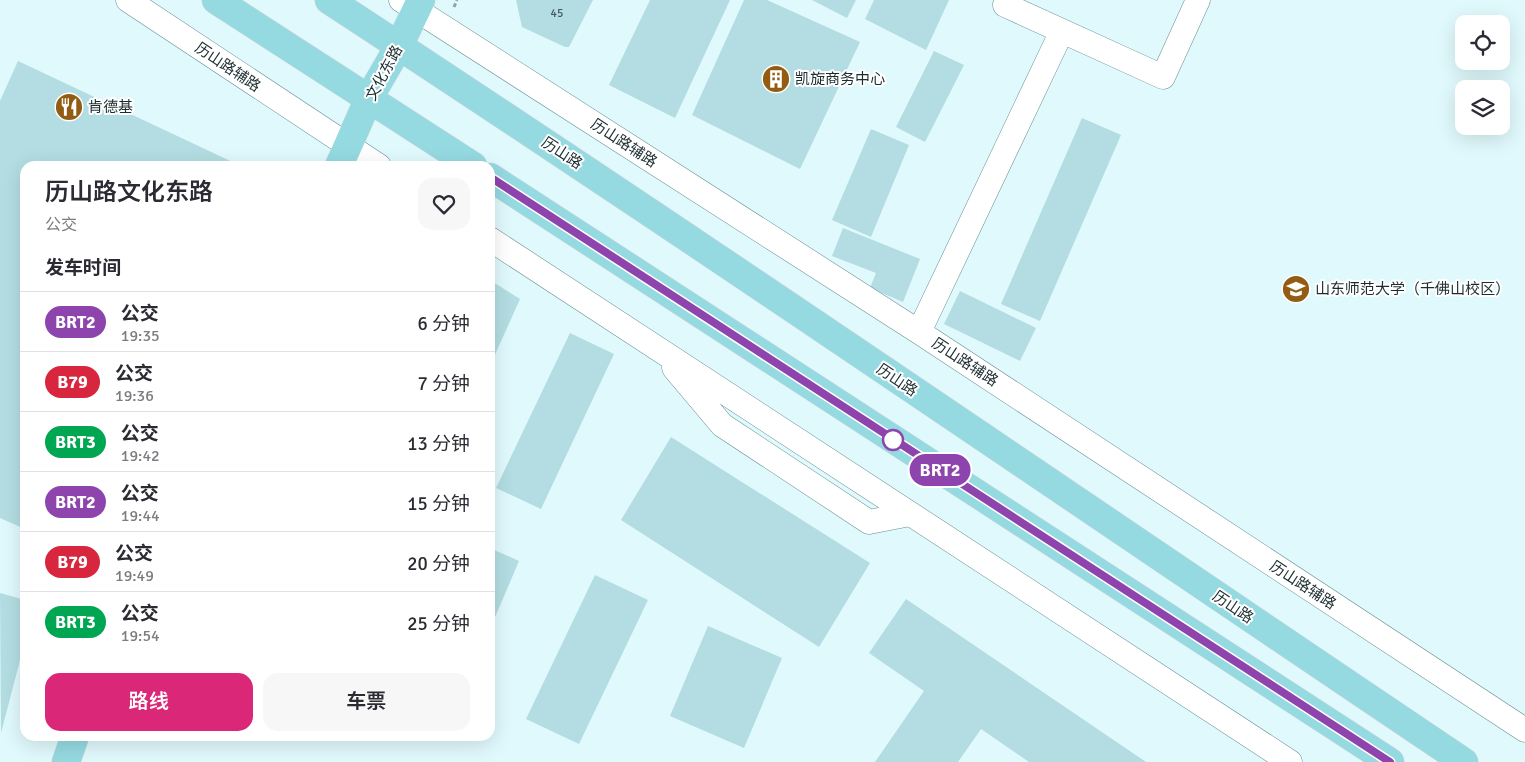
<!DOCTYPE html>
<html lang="zh">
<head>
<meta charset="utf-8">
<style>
	body { margin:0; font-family:Signika,"Noto Sans SC",sans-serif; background:#f7f7f7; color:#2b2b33; height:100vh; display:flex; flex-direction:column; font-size:19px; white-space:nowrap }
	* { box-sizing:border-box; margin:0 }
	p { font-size:16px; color:#7c7c81 }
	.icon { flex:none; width:28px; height:28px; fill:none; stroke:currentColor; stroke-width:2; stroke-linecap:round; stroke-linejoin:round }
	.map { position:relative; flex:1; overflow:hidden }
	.side { position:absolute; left:20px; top:161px; width:475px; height:580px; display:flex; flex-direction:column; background:#fff; border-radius:15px; box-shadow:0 5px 20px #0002 }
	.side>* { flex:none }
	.badge { padding:0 10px; border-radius:16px; font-size:18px; line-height:32px }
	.tools { position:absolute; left:1455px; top:15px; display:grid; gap:10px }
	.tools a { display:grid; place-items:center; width:55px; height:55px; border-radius:10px; background:#fff; box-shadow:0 5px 20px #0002; font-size:25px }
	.map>.badge { position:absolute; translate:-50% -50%; box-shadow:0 0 0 2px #fff }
	h2 { padding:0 25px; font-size:19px; line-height:45px }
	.round { display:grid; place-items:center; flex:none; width:52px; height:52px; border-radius:15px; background:#f7f7f7 }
	.headline { display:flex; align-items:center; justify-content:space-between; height:85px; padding:0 25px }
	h1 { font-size:24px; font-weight:600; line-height:38px }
	.primary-button { display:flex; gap:10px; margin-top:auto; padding:10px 25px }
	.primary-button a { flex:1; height:58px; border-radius:15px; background:#db2777; color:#fff; font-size:20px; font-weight:600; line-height:58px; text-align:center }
	.primary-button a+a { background:#f7f7f7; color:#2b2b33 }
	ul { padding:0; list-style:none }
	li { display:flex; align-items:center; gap:15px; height:60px; padding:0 25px; border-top:1px solid #e1e1e2 }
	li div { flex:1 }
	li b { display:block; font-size:19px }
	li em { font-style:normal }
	li .badge { min-width:55px; font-weight:700; text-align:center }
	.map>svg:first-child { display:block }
	.building { fill:#b3dde2 }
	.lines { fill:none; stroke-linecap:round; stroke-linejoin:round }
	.minor-casing { stroke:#668d93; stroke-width:25 }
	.major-casing { stroke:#d6d9da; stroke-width:29 }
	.path { stroke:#8da3a6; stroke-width:3; stroke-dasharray:4 2.5; stroke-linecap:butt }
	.minor { stroke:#fff; stroke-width:24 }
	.major { stroke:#95d9e1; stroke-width:28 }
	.line-casing { stroke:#fff; stroke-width:11 }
	.line { stroke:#8e44ad; stroke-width:8 }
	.stop-dot { fill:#fff; stroke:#8e44ad; stroke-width:2.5 }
	.labels { text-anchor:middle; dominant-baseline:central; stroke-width:4; stroke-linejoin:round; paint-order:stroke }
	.number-label { font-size:12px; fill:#42585c }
	.street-label { font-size:15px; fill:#1c2c2f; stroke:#fff }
	.poi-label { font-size:15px; fill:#1c2c2f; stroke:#fff; text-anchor:start }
</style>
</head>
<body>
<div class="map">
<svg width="1525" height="762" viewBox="0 0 1525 762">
	<rect width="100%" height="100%" fill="#e0f9fc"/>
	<path class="building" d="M516 0H593L569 47H565L522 27Z
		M650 0H730L675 118 609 85Z
		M744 0H767L860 42 800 169 692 115Z
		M812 0H856L847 18Z
		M874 0H949L926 50 865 19Z
		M934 51 964 65 925 142 896 127Z
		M18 61 241 166H25V529L0 518V101Z
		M1082 118 1121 135 1040 321 1001 304Z
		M871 129 909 145 871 237 832 220Z
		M843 228 920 259 903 302 870 288 876 273 832 256Z
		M490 280 520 299 490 366Z
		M960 291 1036 328 1020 361 944 324Z
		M570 333 614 354 541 509 496 488Z
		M671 437 870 563 819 647 621 520Z
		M490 548 519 561 490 629Z
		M595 575 648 600 579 744 526 719Z
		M0 593 25 600V641L1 733Z
		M906 599 1146 762H1029L981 729 958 762H875L924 691 869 653Z
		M708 626 782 658 744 748 670 716Z"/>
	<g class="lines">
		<defs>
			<path id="minor" d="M128 0 379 166
				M401 0 919 332 1525 730
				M1007 0 1005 5 1163 77 1198 0
				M490 239 1290 762
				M919 332 1061 33
				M674 368 722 425 869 522 910 514"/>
			<path id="major" d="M216 0 473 166
				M329 0C711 250 1086 508 1464 762
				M339 166 369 98 399 46 421 0
				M490 177 1390 762
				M66 762 75 736"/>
		</defs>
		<use href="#minor" class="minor-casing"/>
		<use href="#major" class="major-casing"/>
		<path class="path" d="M454 7 457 0"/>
		<use href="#minor" class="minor"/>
		<use href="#major" class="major"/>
	</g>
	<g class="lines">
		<defs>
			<path id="line" d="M490 177 1390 762"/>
		</defs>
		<use href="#line" class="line-casing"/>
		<use href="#line" class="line"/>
	</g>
	<defs>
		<symbol id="building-disc" viewBox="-11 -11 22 22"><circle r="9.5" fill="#925d12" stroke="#fff"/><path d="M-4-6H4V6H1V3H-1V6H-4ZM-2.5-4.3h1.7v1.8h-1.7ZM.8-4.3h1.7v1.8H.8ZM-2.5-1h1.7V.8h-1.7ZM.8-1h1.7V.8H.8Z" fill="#fff"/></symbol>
		<symbol id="restaurant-disc" viewBox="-11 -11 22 22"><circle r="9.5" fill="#925d12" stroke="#fff"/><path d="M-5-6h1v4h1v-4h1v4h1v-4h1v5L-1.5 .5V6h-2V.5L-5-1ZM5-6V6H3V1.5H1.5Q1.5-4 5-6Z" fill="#fff"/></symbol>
		<symbol id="university-disc" viewBox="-11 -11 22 22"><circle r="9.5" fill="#925d12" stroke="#fff"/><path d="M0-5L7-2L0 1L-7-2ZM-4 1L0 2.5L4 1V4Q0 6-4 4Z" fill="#fff"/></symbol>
	</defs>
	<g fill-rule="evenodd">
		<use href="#building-disc" x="760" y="63" width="32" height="32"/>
		<use href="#restaurant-disc" x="53" y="91" width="32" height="32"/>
		<use href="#university-disc" x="1280" y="273" width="32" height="32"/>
	</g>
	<circle class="stop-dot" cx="893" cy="440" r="10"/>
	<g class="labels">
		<g class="number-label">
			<text x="557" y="13">45</text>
		</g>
		<g class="street-label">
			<text transform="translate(228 67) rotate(34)">历山路辅路</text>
			<text transform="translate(384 73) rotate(-62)">文化东路</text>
			<text transform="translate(624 143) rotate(33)">历山路辅路</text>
			<text transform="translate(562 153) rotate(33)">历山路</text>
			<text transform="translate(965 362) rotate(33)">历山路辅路</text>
			<text transform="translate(897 380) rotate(34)">历山路</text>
			<text transform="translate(1303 585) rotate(33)">历山路辅路</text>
			<text transform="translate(1233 607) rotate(34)">历山路</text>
		</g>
		<g class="poi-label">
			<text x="795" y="79">凯旋商务中心</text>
			<text x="88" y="107">肯德基</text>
			<text x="1315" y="289">山东师范大学（千佛山校区）</text>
		</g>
	</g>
</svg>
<div class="tools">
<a><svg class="icon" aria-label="locate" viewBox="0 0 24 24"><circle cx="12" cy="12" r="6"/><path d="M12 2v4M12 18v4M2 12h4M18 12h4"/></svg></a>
<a><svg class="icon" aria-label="layers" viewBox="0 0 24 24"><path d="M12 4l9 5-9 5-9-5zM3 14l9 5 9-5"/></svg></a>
</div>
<b class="badge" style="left:940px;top:470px;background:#8e44ad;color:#fff">BRT2</b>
<section class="side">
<div class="headline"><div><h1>历山路文化东路</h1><p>公交</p></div><a class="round"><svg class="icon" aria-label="heart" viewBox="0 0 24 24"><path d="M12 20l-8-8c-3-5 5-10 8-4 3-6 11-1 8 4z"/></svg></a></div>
<h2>发车时间</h2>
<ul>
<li><span class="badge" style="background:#8e44ad;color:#fff">BRT2</span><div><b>公交</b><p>19:35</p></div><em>6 分钟</em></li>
<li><span class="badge" style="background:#d7263d;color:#fff">B79</span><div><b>公交</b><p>19:36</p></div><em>7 分钟</em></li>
<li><span class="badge" style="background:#00a651;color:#fff">BRT3</span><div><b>公交</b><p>19:42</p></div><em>13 分钟</em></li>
<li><span class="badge" style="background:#8e44ad;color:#fff">BRT2</span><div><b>公交</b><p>19:44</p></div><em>15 分钟</em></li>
<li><span class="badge" style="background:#d7263d;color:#fff">B79</span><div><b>公交</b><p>19:49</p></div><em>20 分钟</em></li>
<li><span class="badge" style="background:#00a651;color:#fff">BRT3</span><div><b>公交</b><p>19:54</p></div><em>25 分钟</em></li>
</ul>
<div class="primary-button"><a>路线</a><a>车票</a></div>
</section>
</div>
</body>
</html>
